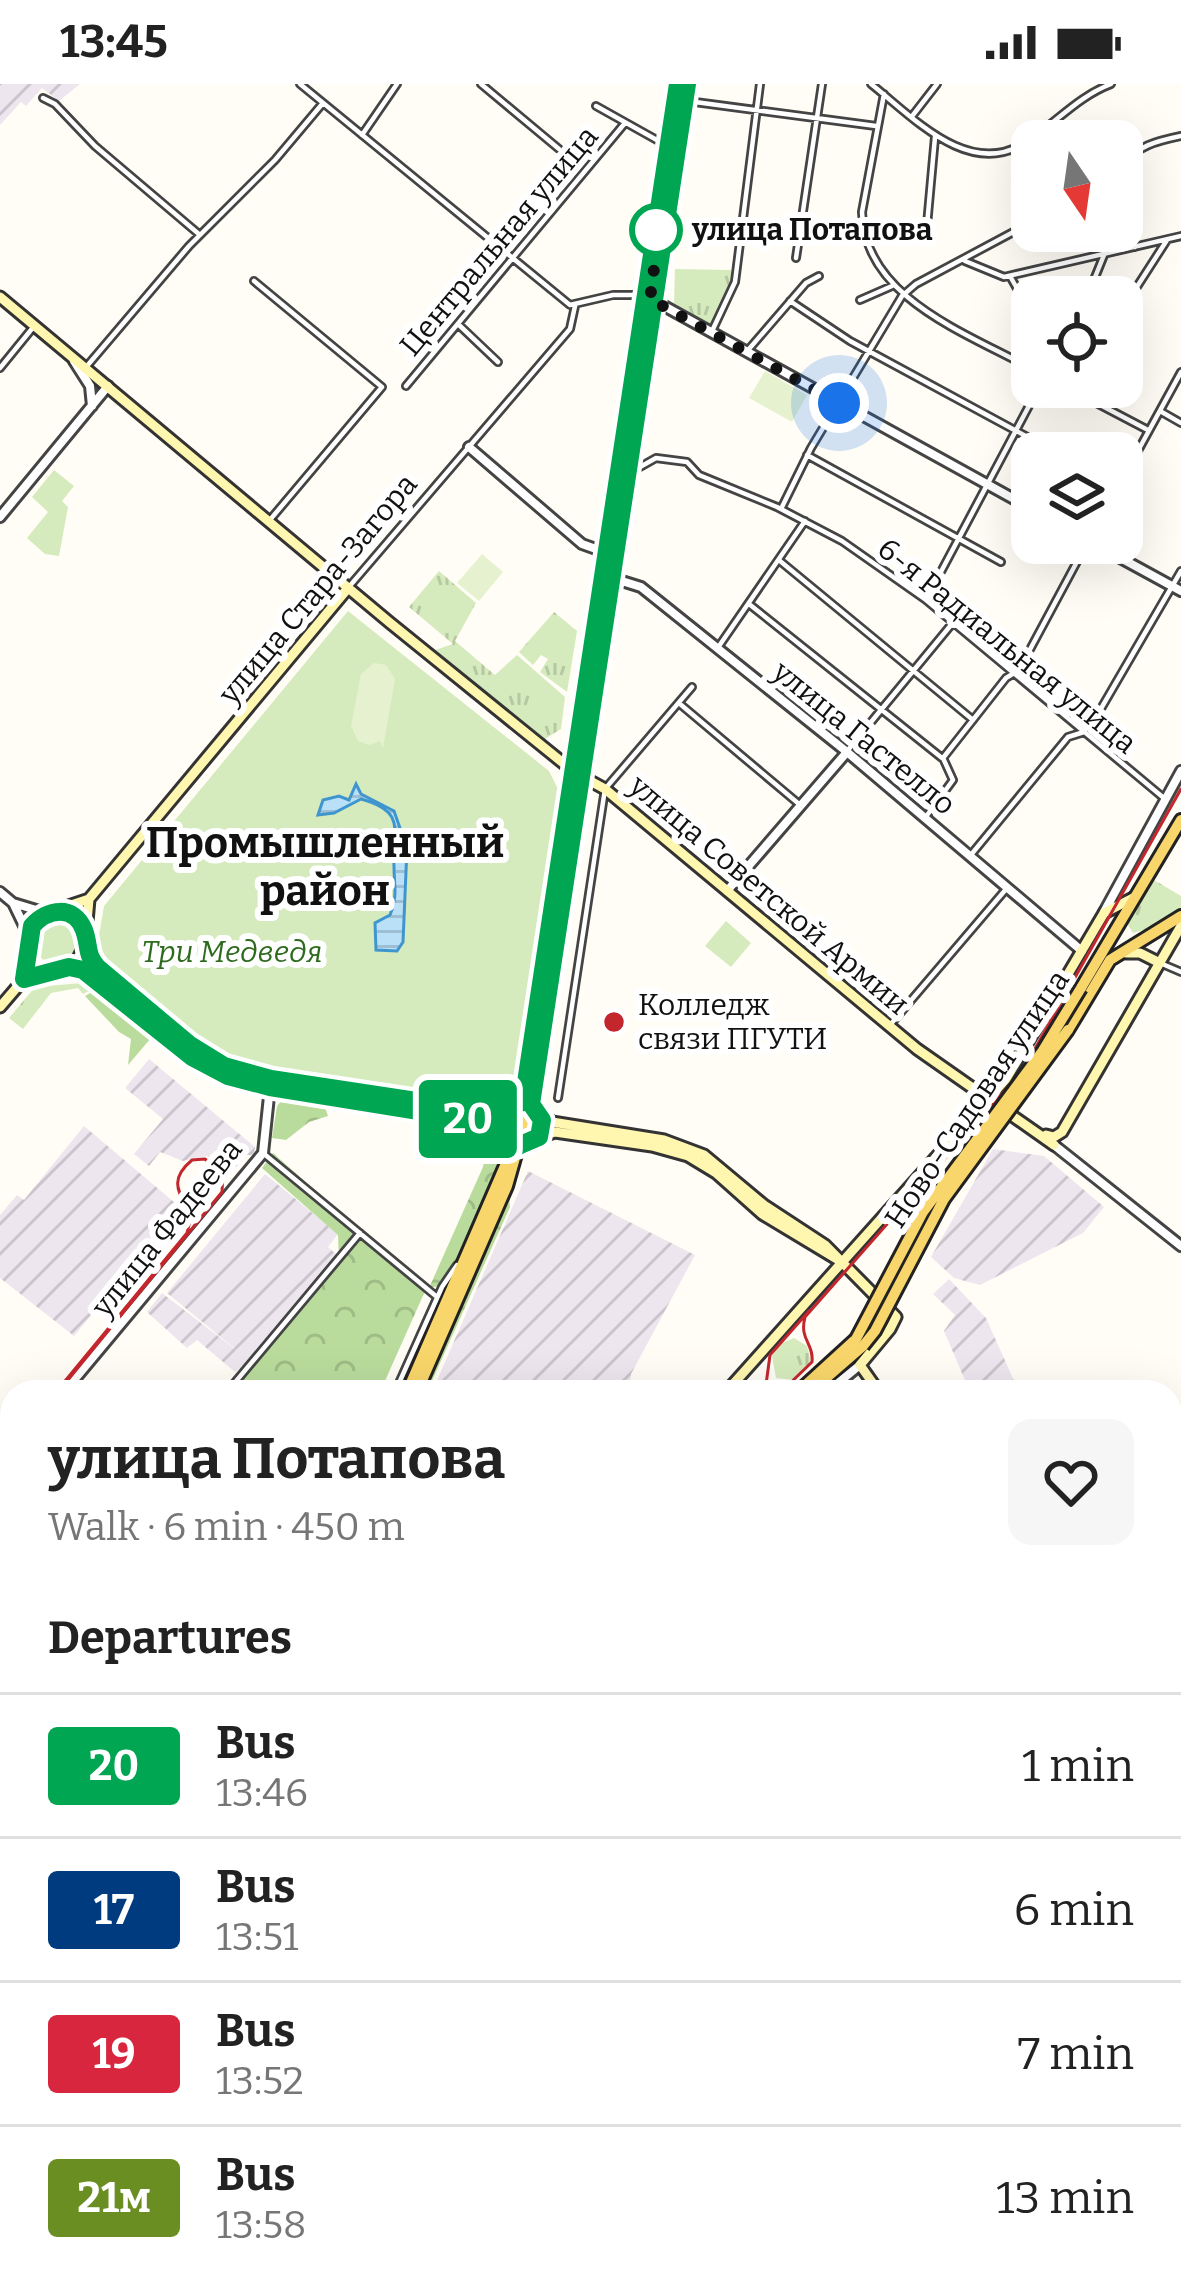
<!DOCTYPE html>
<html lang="en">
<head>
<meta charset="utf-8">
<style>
	body { margin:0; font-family:Bitter,serif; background:#f6f6f6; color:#222; height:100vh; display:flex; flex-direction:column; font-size:45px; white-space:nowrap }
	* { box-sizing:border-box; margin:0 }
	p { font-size:39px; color:#767676 }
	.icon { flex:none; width:66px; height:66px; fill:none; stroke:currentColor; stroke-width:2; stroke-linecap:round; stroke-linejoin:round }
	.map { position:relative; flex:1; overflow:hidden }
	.drawer { position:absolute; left:0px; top:1296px; width:1182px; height:915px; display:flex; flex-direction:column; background:#fff; border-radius:36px 36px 0 0; box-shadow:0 12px 48px #0002 }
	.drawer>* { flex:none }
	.badge { padding:0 24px; border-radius:9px; font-size:42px; line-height:78px }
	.needle { width:78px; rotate:167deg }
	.tools { position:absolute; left:1011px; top:36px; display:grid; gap:24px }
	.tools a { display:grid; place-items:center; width:132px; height:132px; border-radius:24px; background:#fff; box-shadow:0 12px 48px #0002; font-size:60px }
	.you { position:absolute; width:60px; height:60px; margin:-30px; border:9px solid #fff; border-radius:50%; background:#1a73e8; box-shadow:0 0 0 18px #1a73e833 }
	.map>.badge { position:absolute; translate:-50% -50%; box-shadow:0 0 0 6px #fff }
	h2 { padding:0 48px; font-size:45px; line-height:108px }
	.round { display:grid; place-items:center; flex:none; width:126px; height:126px; border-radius:24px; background:#f6f6f6 }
	.head { display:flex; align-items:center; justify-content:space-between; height:204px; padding:0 48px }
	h1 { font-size:57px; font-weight:700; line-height:90px }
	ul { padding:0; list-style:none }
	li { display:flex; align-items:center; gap:36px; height:144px; padding:0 48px; border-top:3px solid #e0e0e0 }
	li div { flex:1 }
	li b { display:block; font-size:45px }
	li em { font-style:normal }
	li .badge { min-width:132px; font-weight:700; text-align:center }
	.status { display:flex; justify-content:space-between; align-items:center; height:84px; padding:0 60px; background:#fff; direction:ltr }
	.status svg { height:33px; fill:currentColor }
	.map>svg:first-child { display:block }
	.industrial { fill:url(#industrial-furrows) }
	.grass { fill:url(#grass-tufts) }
	.forest { fill:url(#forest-crowns) }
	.park { fill:#d5ebbd }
	.pitch { fill:#e6f2cf }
	.water { fill:url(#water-rules); stroke:#3f96cf; stroke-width:3 }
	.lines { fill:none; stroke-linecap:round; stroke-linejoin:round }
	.stream { stroke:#3f96cf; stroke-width:3 }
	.minor-casing { stroke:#444; stroke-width:10 }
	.tertiary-casing { stroke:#444; stroke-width:14 }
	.secondary-casing { stroke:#333; stroke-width:15 }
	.primary-casing { stroke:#222; stroke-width:16 }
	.minor { stroke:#fff; stroke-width:4.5 }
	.tertiary { stroke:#fff; stroke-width:8 }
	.secondary { stroke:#fff6b0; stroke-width:9 }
	.primary { stroke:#f9d66b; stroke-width:10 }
	.tram { stroke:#c4262e; stroke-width:3 }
	.primary-bridge-casing { stroke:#222; stroke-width:16; stroke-linecap:butt }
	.primary-bridge { stroke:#f9d66b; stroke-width:10 }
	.line-casing { stroke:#fff; stroke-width:27 }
	.line { stroke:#00a651; stroke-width:18 }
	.walk { stroke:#111; stroke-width:12; stroke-dasharray:0 21.6 }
	.stop-dot { fill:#fff; stroke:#00a651; stroke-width:6 }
	.poi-dot { fill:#c4262e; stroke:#fff; stroke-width:4.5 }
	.labels { text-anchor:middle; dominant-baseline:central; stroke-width:12; stroke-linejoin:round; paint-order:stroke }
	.stop-label { font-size:30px; font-weight:bold; fill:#111; stroke:#fff; text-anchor:start }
	.street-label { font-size:30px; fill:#111; stroke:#fff }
	.park-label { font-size:30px; font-style:italic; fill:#2f6b1f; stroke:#fff }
	.poi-label { font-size:30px; fill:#111; stroke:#fff; text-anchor:start }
	.district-label { font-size:42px; font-weight:bold; fill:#111; stroke:#fff }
</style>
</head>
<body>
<div class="status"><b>13:45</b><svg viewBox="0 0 49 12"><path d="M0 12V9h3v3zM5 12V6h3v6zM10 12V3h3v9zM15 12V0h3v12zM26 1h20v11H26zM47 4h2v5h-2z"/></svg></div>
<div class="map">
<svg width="1181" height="2210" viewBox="0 0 1181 2210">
	<defs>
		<pattern id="industrial-furrows" width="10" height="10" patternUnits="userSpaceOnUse" patternTransform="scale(3)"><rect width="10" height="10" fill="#eee6ef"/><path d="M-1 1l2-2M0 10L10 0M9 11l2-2" fill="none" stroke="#cbc4cc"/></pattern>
		<pattern id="grass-tufts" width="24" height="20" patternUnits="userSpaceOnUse" patternTransform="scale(3)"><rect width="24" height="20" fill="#d5ebbd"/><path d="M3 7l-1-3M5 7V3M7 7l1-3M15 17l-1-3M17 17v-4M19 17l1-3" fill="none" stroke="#b6c8a1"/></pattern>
		<pattern id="forest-crowns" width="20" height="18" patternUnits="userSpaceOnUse" patternTransform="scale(3)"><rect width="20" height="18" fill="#b9dc9c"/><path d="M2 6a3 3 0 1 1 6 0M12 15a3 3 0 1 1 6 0" fill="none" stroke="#9ebc85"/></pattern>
		<pattern id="water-rules" width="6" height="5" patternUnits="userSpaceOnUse" patternTransform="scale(3)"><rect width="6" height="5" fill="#b9e0f7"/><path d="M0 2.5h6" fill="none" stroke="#9ebfd3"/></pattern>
	</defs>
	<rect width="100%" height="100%" fill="#fffdf5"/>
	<path class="industrial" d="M0 0H80L59 17 42 4 26 22 21 18 0 41Z
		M149 975 255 1063 254 1071H246L230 1090 207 1072 183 1077 160 1068 149 1082 134 1070 163 1035 125 1004Z
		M84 1042 181 1124 164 1137 166 1140 74 1252 0 1194V1131L17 1111 24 1116Z
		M993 1065 1044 1072 1104 1123 1083 1149 980 1201 954 1194 931 1173Z
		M528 1087 695 1171 631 1290 630 1298 648 1308H432Z
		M265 1090 338 1150 328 1163 337 1171 250 1277 235 1288 197 1256 187 1264 147 1228 162 1209 240 1269 167 1209Z
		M949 1195 986 1234 1019 1308H970L944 1247 955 1231 933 1210Z"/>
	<path class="grass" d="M675 185 731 186V200L711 241 674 219Z
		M439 487 476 519 455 557 495 591 517 571 565 613 561 645 545 655 435 566 453 560 409 523Z
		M554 528 577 547 567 608 540 588 548 575 541 571 533 581 519 568Z
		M1154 796 1181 812V826L1156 842 1133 849 1127 839Z
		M33 856a24 24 0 1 1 48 0a24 24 0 1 1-48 0Z
		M82 899 91 906 83 910 78 904 51 909 23 945 9 934 35 903Z
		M794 1254 807 1262 811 1278 795 1296 776 1294 772 1272 780 1260Z"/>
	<path class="forest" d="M92 908 151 954 128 981 131 955 119 948 85 912Z
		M282 1016 325 1023 328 1032 309 1038 286 1056 272 1054 277 1022Z
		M490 1042 506 1068 468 1160 439 1202 429 1204 483 1083Z
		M273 1069 426 1205 380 1308H237L231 1303 339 1174 338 1151 262 1084Z
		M509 1115 510 1123 427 1308H422Z
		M1170 1910H1181V2012L1170 1990Z
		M965 2199H1075L1078 2210H979Z"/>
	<path class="park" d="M54 386 74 402 62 417 68 423 59 472 45 470 27 454 48 428 32 413Z
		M348 527 549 687 558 705 515 1007 498 1023 235 981 197 960 95 875 104 822Z
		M726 837 751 859 731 883 705 862Z"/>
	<path class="pitch" d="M765 287 807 311 792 338 749 314Z
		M482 470 503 488 479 517 457 499Z
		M374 579 386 581 395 595 383 664 380 657 369 661 358 657 351 642 361 590Z"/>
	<path class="water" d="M356 700 361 710 394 727 407 764 403 858 397 867 376 866 375 839 390 831C398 811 394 802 394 783 392 747 408 728 361 715L334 729 318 731 323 716 339 712 349 716Z"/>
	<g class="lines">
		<path class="stream" d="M1170 1844 1181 1861
			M988 2199 1001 2210"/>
		<defs>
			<path id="minor" d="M300 0 570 221 613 211H646
				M481 0 559 65
				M871 0C912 32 969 96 1026 58 1056 39 1077 13 1111 0
				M884 10 862 128C864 214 967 249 1032 285
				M43 14 55 20 95 62 200 151
				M695 18 876 42
				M596 22 664 60
				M913 31 937 0
				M362 51 397 0
				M1122 82C1136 62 1157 57 1181 52
				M1122 114 1135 163
				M927 141 935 53
				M796 174 822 0
				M965 177 1004 193 1181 152
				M1010 192 1019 208 1032 215
				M254 197 382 303 269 437
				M1087 213 1104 171
				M860 216 892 202
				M790 217 850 257 1057 369
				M1122 226 1167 156
				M458 240 498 278
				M713 245 735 198 760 0
				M749 265 806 199 819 192
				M1122 267 1134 274
				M87 282 189 162 275 76 323 19
				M0 284 35 241
				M406 302 625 39
				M1066 303 1146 345
				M1160 327 1181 339
				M807 371 1001 478
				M631 381 640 383 656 374 687 378 699 391 777 423 842 457 926 516 1165 715
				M1122 396 1181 288
				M781 425 811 364 902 212 916 200 1032 138
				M780 477 973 636
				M348 504 570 245 575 222
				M926 516 1039 303
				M749 520 942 674
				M717 565 805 437
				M680 620 799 720
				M848 666 951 541
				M925 734 953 696 943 674 1006 594 1019 586 1087 459
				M970 772 1068 653 1084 648 1099 628 1181 487
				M1160 879 1181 888
				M890 941 1007 804
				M558 1014 605 705 692 603
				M263 1069 437 1213
				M227 1308 360 1149
				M395 1308 442 1203 457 1181
				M1170 1414 1181 1415
				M0 1580 12 1565
				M1170 1617 1181 1596
				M1170 1769 1181 1819
				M1170 1893 1181 1888
				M1170 2020 1181 2018
				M701 2199 748 2210
				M861 2210H877"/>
			<path id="tertiary" d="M655 217 1032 425
				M74 277 90 302 92 322
				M469 363 582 460 607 469
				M0 433 108 302
				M1093 459 1181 507
				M609 493 641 503 847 668 1082 867
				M727 807 847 668
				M0 808 13 819 46 829
				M14 821 28 850
				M1104 828 1181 687
				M85 863 98 884 190 960 224 982 271 995 489 1028 505 1024
				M69 883 88 889 192 973 228 992 270 1003 487 1038 500 1051
				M1054 1061 1181 1162
				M64 1308 263 1069 270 1003
				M827 1308 860 1281
				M0 1385 12 1370
				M200 2199 208 2210
				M573 2199 617 2210"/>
			<path id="secondary" d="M0 213 389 538 573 687
				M581 692 605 705 917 965 1054 1061
				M1126 869H1140L1160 879
				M24 895 32 841 47 829 89 815 348 504
				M0 923 24 895 76 878 85 861 89 815
				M538 1027 552 1038 664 1056 704 1071 764 1121 825 1161 896 1233 890 1245 860 1281 879 1308
				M1046 1051 1054 1053 1062 1048 1181 842
				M539 1053 555 1048 652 1062 688 1072 716 1089 762 1130 840 1177
				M726 1308 1006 995 1104 829 1135 813
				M0 1730 12 1740
				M0 1747 12 1757
				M686 2210 689 2199
				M693 2210 696 2199"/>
			<path id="primary" d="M1081 904 1181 736
				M1068 946 1110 876 1181 832
				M498 1040a22 22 0 1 1 44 0a22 22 0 1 1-44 0Z
				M407 1308 514 1061 678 0
				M417 1308 507 1102 534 1007 687 0
				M798 1308 856 1255
				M810 1308 863 1262
				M0 2171 12 2151
				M471 2210 474 2199"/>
		</defs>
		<use href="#minor" class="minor-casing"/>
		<use href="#tertiary" class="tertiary-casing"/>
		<use href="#secondary" class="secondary-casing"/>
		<use href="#primary" class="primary-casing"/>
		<use href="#minor" class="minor"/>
		<use href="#tertiary" class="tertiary"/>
		<use href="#secondary" class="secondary"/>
		<use href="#primary" class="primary"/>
		<path class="tram" d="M56 1308 187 1149 191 1133C180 1109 167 1097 192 1076L205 1075 223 1090 222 1108 58 1308
			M765 1308 770 1271 809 1227
			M781 1308 812 1278C814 1259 799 1256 805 1233L1023 986 1181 705
			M0 1375 12 1361
			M0 1736 12 1746
			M459 2210 462 2199"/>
		<defs>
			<path id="primary-bridge" d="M856 1255 923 1128 1042 968 1081 904
				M863 1262 875 1247 944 1115 1068 946"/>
		</defs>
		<use href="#primary-bridge" class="primary-bridge-casing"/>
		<use href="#primary-bridge" class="primary-bridge"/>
	</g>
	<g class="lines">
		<defs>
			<path id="line" d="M678 0 523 1018 489 1028 271 995 224 982 190 961 98 884C85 870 90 862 84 846 74 820 47 825 32 842L24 895 69 883 83 886 192 973 228 992 270 1003 487 1038 508 1059 518 1062 539 1053 542 1036 531 1020 687 0"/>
		</defs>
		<use href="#line" class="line-casing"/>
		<use href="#line" class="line"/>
		<path class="walk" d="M656 146 659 147 650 215 839 319"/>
	</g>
	<circle class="stop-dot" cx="656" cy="146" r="24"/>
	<circle class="poi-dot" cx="614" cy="938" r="12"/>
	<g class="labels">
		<g class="stop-label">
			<text x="692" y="146">улица Потапова</text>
		</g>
		<g class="street-label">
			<text transform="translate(499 157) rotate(-50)">Центральная улица</text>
			<text transform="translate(318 505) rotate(-50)">улица Стара-Загора</text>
			<text transform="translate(1007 562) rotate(39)">6-я Радиальная улица</text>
			<text transform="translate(864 654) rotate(39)">улица Гастелло</text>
			<text transform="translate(769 811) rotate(40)">улица Советской Армии</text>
			<text transform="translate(977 1015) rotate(-56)">Ново-Садовая улица</text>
			<text transform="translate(167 1144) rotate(-51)">улица Фадеева</text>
		</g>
		<g class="park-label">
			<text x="232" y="868">Три Медведя</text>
		</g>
		<g class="poi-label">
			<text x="638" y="921">Колледж<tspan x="638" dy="34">связи ПГУТИ</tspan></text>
		</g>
		<g class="district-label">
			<text x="325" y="759">Промышленный<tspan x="325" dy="48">район</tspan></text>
		</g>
	</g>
</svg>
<div class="tools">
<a><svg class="needle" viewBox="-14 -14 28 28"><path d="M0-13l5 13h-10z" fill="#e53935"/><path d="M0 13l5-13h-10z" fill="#767676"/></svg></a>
<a><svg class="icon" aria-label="locate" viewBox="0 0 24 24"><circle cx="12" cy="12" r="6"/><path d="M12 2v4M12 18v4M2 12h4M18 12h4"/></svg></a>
<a><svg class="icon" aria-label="layers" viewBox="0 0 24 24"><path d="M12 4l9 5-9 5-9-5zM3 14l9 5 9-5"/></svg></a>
</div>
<div class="you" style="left:839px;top:319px"></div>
<b class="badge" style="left:468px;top:1035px;background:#00a651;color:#fff">20</b>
<section class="drawer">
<div class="head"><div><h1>улица Потапова</h1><p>Walk · 6 min · 450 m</p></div><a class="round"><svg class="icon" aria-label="heart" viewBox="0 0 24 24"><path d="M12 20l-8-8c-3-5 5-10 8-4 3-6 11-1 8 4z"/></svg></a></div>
<h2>Departures</h2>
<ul>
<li><span class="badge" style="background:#00a651;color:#fff">20</span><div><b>Bus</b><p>13:46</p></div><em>1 min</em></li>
<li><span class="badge" style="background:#003b80;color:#fff">17</span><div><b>Bus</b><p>13:51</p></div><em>6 min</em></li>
<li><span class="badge" style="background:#d7263d;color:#fff">19</span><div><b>Bus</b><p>13:52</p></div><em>7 min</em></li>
<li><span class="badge" style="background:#6b8e23;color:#fff">21м</span><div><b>Bus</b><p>13:58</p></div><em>13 min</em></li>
</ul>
</section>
</div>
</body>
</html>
